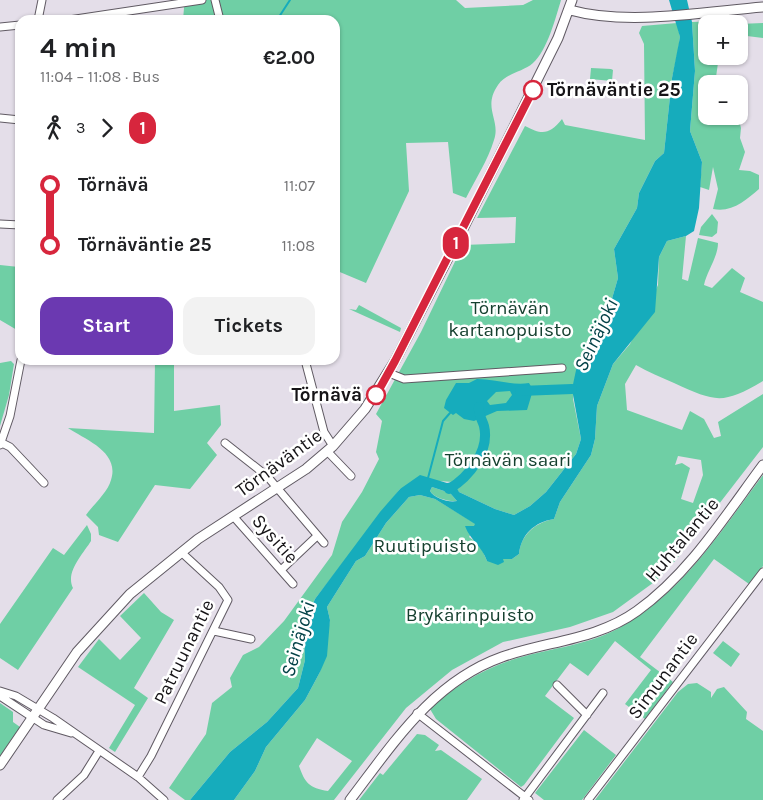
<!DOCTYPE html>
<html lang="en">
<head>
<meta charset="utf-8">
<style>
	body { margin:0; font-family:Karla,sans-serif; background:#f2f2f2; color:#202124; height:100vh; display:flex; flex-direction:column; font-size:19px; white-space:nowrap }
	* { box-sizing:border-box; margin:0 }
	p { font-size:16px; color:#757577 }
	.icon { flex:none; width:28px; height:28px; fill:none; stroke:currentColor; stroke-width:2; stroke-linecap:round; stroke-linejoin:round }
	.map { position:relative; flex:1; overflow:hidden }
	.panel { position:absolute; left:15px; top:15px; width:325px; height:350px; display:flex; flex-direction:column; background:#fff; border-radius:15px; box-shadow:0 1px 4px #0004 }
	.panel>* { flex:none }
	.badge { padding:0 10px; border-radius:16px; font-size:18px; line-height:32px }
	.fabs { position:absolute; left:698px; top:15px; display:grid; gap:10px }
	.fabs a { display:grid; place-items:center; width:50px; height:50px; border-radius:10px; background:#fff; box-shadow:0 1px 4px #0004; font-size:25px }
	.map>.badge { position:absolute; translate:-50% -50%; box-shadow:0 0 0 2px #fff }
	.legs { display:flex; align-items:center; gap:8px; height:55px; padding:0 25px; font-size:16px }
	.legs p { margin-inline-start:auto }
	.head { display:flex; align-items:center; justify-content:space-between; height:85px; padding:0 25px }
	h1 { font-size:28px; font-weight:700; line-height:38px }
	.button { display:flex; gap:10px; margin-top:auto; padding:10px 25px }
	.button a { flex:1; height:58px; border-radius:15px; background:#6b39b1; color:#fff; font-size:20px; font-weight:700; line-height:58px; text-align:center }
	.button a+a { background:#f2f2f2; color:#202124 }
	ul { padding:0 25px; list-style:none }
	li { display:flex; align-items:center; gap:18px; height:60px; font-size:19px }
	li i { display:grid; place-items:center; width:8px; height:100%; margin:0 6px; background:currentColor }
	li i::after { content:''; width:12px; height:12px; margin:-6px; border:4px solid; border-radius:50%; background:#fff }
	li p { margin-inline-start:auto }
	li:first-child i { background:linear-gradient(#0000 50%,currentColor 0) }
	li:last-child i { background:linear-gradient(currentColor 50%,#0000 0) }
	.map>svg:first-child { display:block }
	.green { fill:#6fcfa5; fill-rule:evenodd }
	.water { fill:#16acbc; fill-rule:evenodd }
	.lines { fill:none; stroke-linecap:round; stroke-linejoin:round }
	.stream { stroke:#16acbc; stroke-width:2 }
	.river { stroke:#16acbc; stroke-width:10 }
	.minor-casing { stroke:#605a63; stroke-width:9 }
	.major-casing { stroke:#605a63; stroke-width:11 }
	.minor { stroke:#fff; stroke-width:7 }
	.major { stroke:#fff; stroke-width:9 }
	.line-1-casing { stroke:#fff; stroke-width:11 }
	.line-1 { stroke:#d7263d; stroke-width:8 }
	.stop-1-dot { fill:#fff; stroke:#d7263d; stroke-width:2.5 }
	.labels { text-anchor:middle; dominant-baseline:central; stroke-width:5; stroke-linejoin:round; paint-order:stroke }
	.stop-label { font-size:19px; font-weight:bold; fill:#151316; stroke:#fff; text-anchor:start }
	.park-label { font-size:19px; fill:#15402f; stroke:#fff }
	.street-label { font-size:19px; fill:#151316; stroke:#fff }
	.water-label { font-size:20px; font-style:italic; fill:#044248; stroke:#fff }
</style>
</head>
<body>
<div class="map">
<svg width="763" height="800" viewBox="0 0 763 800">
	<rect width="100%" height="100%" fill="#e4dee9"/>
	<path class="green" d="M182 0H456L465 8 523 5 533 0H561C556 17 547 51 533 63 523 72 506 73 498 85 482 108 501 120 494 140 488 160 475 180 466 198L453 193 448 142 406 143 409 191 366 283 335 270V20H183L184 8Z
		M717 21 738 24H706V56H719L715 84H706V116H738L741 128 740 138 745 152 739 170 750 171 759 175V189C746 200 732 213 713 209L718 189 713 167 709 190 700 187 702 162 690 131 695 71 692 22Z
		M677 23 680 37 678 51 672 78 664 153 655 161 639 193 637 208 614 249 618 278 611 302 613 311 591 348 578 361 573 399 581 439 576 454 546 492 530 506 514 515 495 509 459 492 456 490 453 482 438 481 400 489 315 599 304 623 305 660 298 688 267 722 230 752 190 800H185L169 788 206 734 212 703 232 687 230 678 243 655 259 647 284 621 332 555 342 522 362 492 379 459 376 452 382 421 376 414 421 332 463 245 515 243 516 217 477 218 525 126C542 135 549 135 562 119L565 125 645 140 644 44 639 33 642 26Z
		M763 23V38L739 35V24Z
		M591 68 611 69 613 70 612 81 590 79Z
		M712 214 718 222 717 233 712 237 699 235 701 227Z
		M686 236 682 279 688 281 698 238 718 243C718 257 707 271 704 285L712 288 732 268 745 278 740 292 763 302V381C722 405 716 402 674 383 661 377 648 372 636 365L625 384 627 410 682 430 690 411 704 419 714 438 721 436 718 422 763 394V447L675 561 657 580 613 612 570 627 503 642 452 670 406 708 334 800H234L255 771 266 747 305 700 320 672 330 620 327 607 356 561 365 556 386 523 409 497 420 495 435 499 476 524 469 537 480 545 487 561 508 557 512 559 519 554C521 535 534 523 554 519L560 502 591 455 595 439 597 406 613 364 630 344 658 285 659 257 667 241ZM678 456 701 460 703 475 693 503 681 499 690 468 682 463 675 465ZM317 738 352 761 328 791C309 788 305 783 299 766Z
		M0 265 19 267 17 330 0 320Z
		M359 305 401 328 400 332 349 309 356 310Z
		M155 360H174V411L220 405 221 425 207 443 217 455 190 489 155 485 118 542 99 535 98 527 86 515C93 505 108 492 111 480 120 452 86 440 68 428L154 433Z
		M11 361 14 364 9 395 0 426V363Z
		M763 475V566L749 584 714 559 640 657 673 682 645 719 625 704 651 670 615 641 588 676 570 663 545 696 574 718 524 785 521 787 436 719 430 709C454 686 486 667 518 658 552 648 588 645 619 628 683 593 720 532 763 475Z
		M432 487 450 493 457 501C449 502 434 498 430 491Z
		M87 525 91 534V541C83 554 65 572 73 588L18 670 0 658V624L53 548 64 555Z
		M144 593 161 612 174 620 134 688 148 698 115 752 109 748 135 705 78 667 99 639 120 660 141 638 120 616Z
		M723 641 740 654 731 667 713 653Z
		M697 683 711 692V698L717 689 724 687 747 712 746 719 763 731V800H595L678 692 688 684Z
		M0 703 13 712V722L20 727 0 756Z
		M584 730 616 755 582 800H544L535 793Z
		M417 734 425 735 439 745 435 751 441 750 482 779 467 800H359L380 773 383 775Z"/>
	<path class="water" d="M669 0H687L692 22 695 71 690 131 702 162 699 208 694 231 686 236 667 241 659 257 655 312 613 364 597 406 595 439 591 455 560 502 554 519C534 522 521 535 519 554L512 559H503L504 562 498 565 487 561C482 546 470 540 465 526H474L475 524 435 499 420 495 409 497 386 523 365 556 356 561 327 607 330 620 327 656 320 672 305 700 266 747 255 771 234 800H190L230 752 267 722 298 688 305 660 304 623 315 599 380 512 400 489 420 475 447 483 453 482 459 492 495 509 514 515 530 506 546 492 576 454 581 439 572 389 578 361 591 348 613 311 611 302 618 278 614 249 637 208 639 193 655 161 664 153 672 78 680 37ZM432 487 450 493 457 501C449 503 434 498 430 491Z
		M477 379C495 379 513 386 529 383L533 390 527 410 497 411 474 421 464 419 456 413 453 415 444 408 446 400 456 383H469ZM510 391 512 395 506 403 490 405 487 401 496 392Z"/>
	<g class="lines">
		<path class="stream" d="M277 20 290 0
			M428 478 443 421 450 413"/>
		<path class="river" d="M520 391 572 389
			M449 489C469 477 490 451 484 426 482 419 478 415 479 407"/>
		<defs>
			<path id="minor" d="M215 0 220 20
				M38 20 42 0
				M69 20 202 0
				M0 27 20 25
				M0 118 20 120
				M0 224 20 225
				M305 360 324 432 333 446
				M389 373 404 379 562 368
				M0 442 10 447 44 483
				M225 443 267 476 324 543
				M0 445 10 416 21 360
				M327 451 351 476
				M233 516 293 584
				M281 570 317 536
				M214 631 251 639
				M557 685 587 715
				M0 691 16 696 53 718 138 777 164 800
				M0 696 44 725 71 733
				M417 713 529 800
				M138 777 151 756 228 600 219 587 181 552
				M57 800 84 775 99 751
				M523 800 603 693
				M588 800 763 572"/>
			<path id="major" d="M570 10C627 26 704 12 763 7
				M0 765 77 652 130 594 198 539 306 469 333 446 365 409 395 361 460 235 558 38 572 0
				M350 800C393 744 432 682 502 657 547 641 597 640 637 611 689 574 725 516 763 465"/>
		</defs>
		<use href="#minor" class="minor-casing"/>
		<use href="#major" class="major-casing"/>
		<use href="#minor" class="minor"/>
		<use href="#major" class="major"/>
	</g>
	<g class="lines">
		<defs>
			<path id="line-1" d="M376 395 395 361 533 90"/>
		</defs>
		<use href="#line-1" class="line-1-casing"/>
		<use href="#line-1" class="line-1"/>
	</g>
	<g class="stop-1-dot">
		<circle cx="533" cy="90" r="9"/>
		<circle cx="376" cy="395" r="9"/>
	</g>
	<g class="labels">
		<g class="stop-label">
			<text x="547" y="90">Törnäväntie 25</text>
			<text x="362" y="395" text-anchor="end">Törnävä</text>
		</g>
		<g class="park-label">
			<text x="510" y="308">Törnävän<tspan x="510" dy="22">kartanopuisto</tspan></text>
			<text x="508" y="460">Törnävän saari</text>
			<text x="425" y="546">Ruutipuisto</text>
			<text x="470" y="615">Brykärinpuisto</text>
		</g>
		<g class="street-label">
			<text transform="translate(279 463) rotate(-36)">Törnäväntie</text>
			<text transform="translate(275 539) rotate(48)">Sysitie</text>
			<text transform="translate(682 540) rotate(-50)">Huhtalantie</text>
			<text transform="translate(184 652) rotate(-64)">Patruunantie</text>
			<text transform="translate(663 676) rotate(-53)">Simunantie</text>
		</g>
		<g class="water-label">
			<text transform="translate(596 335) rotate(-65)">Seinäjoki</text>
			<text transform="translate(298 639) rotate(-74)">Seinäjoki</text>
		</g>
	</g>
</svg>
<div class="fabs">
<a>+</a>
<a>−</a>
</div>
<b class="badge" style="left:456px;top:243px;background:#d7263d;color:#fff">1</b>
<section class="panel">
<div class="head"><div><h1>4 min</h1><p>11:04 – 11:08 · Bus</p></div><b>€2.00</b></div>
<div class="legs"><svg class="icon" aria-label="walk" viewBox="0 0 24 24"><circle cx="13" cy="4" r="2"/><path d="M13 8l-2 6 4 7M11 14l-3 7M7 12l3-4h3l4 4"/></svg>3<svg class="icon" aria-label="forward" viewBox="0 0 24 24"><path d="M9 5l7 7-7 7"/></svg><b class="badge" style="background:#d7263d;color:#fff">1</b></div>
<ul>
<li><i style="color:#d7263d"></i><b>Törnävä</b><p>11:07</p></li>
<li><i style="color:#d7263d"></i><b>Törnäväntie 25</b><p>11:08</p></li>
</ul>
<div class="button"><a>Start</a><a>Tickets</a></div>
</section>
</div>
</body>
</html>
